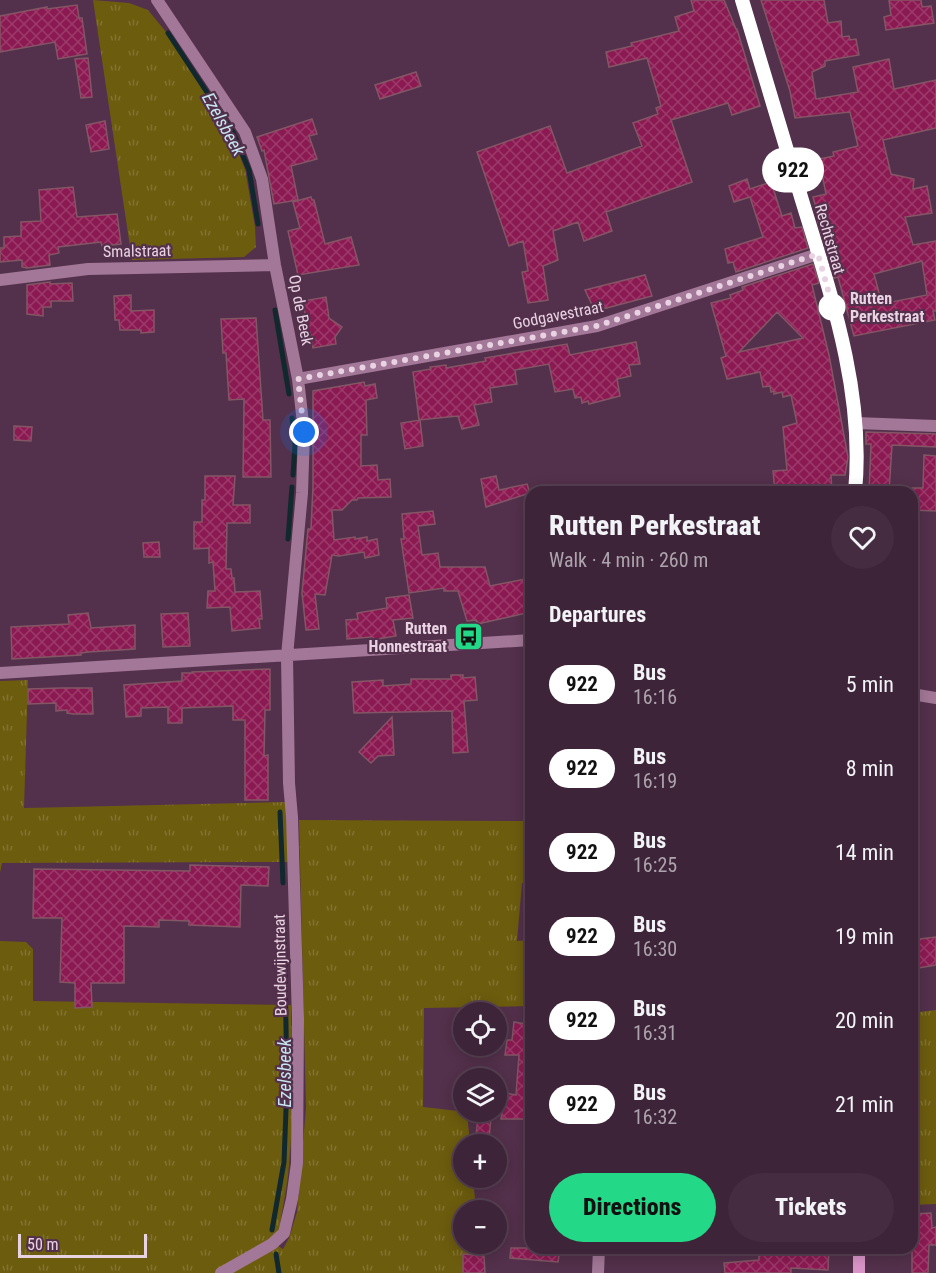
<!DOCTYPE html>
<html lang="en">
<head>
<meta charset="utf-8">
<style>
	body { margin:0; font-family:"Roboto Condensed",sans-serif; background:#452c40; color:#f1f3f6; height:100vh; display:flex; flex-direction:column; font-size:22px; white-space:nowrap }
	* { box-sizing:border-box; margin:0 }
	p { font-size:20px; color:#ada4ae }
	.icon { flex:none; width:33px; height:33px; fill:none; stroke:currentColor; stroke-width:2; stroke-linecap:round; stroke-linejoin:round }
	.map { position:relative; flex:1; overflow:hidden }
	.sheet { position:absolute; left:525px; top:486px; width:393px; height:768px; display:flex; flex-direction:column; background:#3e2438; border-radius:18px; box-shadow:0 3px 15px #0003,0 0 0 2px #574153 }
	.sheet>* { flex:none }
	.badge { padding:0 12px; border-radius:20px; font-size:21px; line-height:39px }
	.controls { position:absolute; left:453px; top:1002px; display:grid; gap:12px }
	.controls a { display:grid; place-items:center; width:54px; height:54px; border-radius:50%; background:#3e2438; box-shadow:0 3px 15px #0003,0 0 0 2px #574153; font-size:30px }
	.scale { position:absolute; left:18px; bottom:15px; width:129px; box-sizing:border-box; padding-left:6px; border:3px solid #e9d3e3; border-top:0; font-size:16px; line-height:21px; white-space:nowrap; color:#e9d3e3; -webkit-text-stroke:4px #53304b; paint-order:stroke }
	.you { position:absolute; width:30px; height:30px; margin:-15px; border:4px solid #fff; border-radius:50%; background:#1a73e8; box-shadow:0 0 0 9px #1a73e833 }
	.map>.badge { position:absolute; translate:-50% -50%; box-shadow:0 0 0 3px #fff }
	h2 { padding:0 24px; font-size:22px; line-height:54px }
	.round { display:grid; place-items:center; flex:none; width:63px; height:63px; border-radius:32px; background:#452c40 }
	.headline { display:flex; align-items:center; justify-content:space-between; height:102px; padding:0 24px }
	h1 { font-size:28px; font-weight:800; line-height:45px }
	.cta { display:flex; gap:12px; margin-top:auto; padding:12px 24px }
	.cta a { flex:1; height:69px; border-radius:36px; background:#23d886; color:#111; font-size:24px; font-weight:800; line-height:69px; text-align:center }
	.cta a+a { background:#452c40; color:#f1f3f6 }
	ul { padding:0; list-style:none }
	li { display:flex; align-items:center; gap:18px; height:84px; padding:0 24px }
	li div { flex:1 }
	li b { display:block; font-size:22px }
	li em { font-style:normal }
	li .badge { min-width:66px; font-weight:700; text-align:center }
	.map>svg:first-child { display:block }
	.grass { fill:url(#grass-tufts) }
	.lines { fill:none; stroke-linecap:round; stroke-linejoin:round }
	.stream { stroke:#11282e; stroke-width:5 }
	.building { fill:url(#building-cross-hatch); stroke:#835666; stroke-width:1.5; fill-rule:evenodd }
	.street { stroke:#a27797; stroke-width:12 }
	.secondary { stroke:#da95c8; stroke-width:12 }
	.line-casing { stroke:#fff; stroke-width:14 }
	.line { stroke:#fff; stroke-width:9 }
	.walk { stroke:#e9d3e3; stroke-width:6; stroke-dasharray:0 10.8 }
	.stop-dot { fill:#fff; stroke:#fff; stroke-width:3 }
	.labels { text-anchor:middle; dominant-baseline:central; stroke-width:4.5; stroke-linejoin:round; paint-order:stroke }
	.street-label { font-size:16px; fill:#e9d3e3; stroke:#53304b }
	.stop-label { font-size:16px; font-weight:bold; fill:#e9d3e3; stroke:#53304b; text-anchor:start }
	.poi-label { font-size:16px; font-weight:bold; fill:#e9d3e3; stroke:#53304b; text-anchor:end }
	.water-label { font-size:18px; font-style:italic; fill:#c5e6f0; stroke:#53304b }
</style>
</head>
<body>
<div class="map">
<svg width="936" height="1273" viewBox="0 0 936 1273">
	<defs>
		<pattern id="grass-tufts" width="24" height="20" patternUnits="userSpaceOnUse" patternTransform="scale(1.5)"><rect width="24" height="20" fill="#6c5c0e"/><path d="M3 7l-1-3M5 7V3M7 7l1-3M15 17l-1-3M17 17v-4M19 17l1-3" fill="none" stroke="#817231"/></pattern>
		<pattern id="building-cross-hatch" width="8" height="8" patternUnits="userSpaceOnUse" patternTransform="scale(1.5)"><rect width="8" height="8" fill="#8c1a52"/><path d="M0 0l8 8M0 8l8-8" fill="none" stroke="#9c3a6b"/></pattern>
	</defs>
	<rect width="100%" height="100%" fill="#53304b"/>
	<path class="grass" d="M93 0 129 3 148 10 166 32 231 134 245 169 255 227 256 247 244 257 132 260Z
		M28 680 24 808 286 802 288 862 2 863 0 873V681Z
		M299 820 531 821V883H522L517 941 531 940V1006L424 1008 423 1107 467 1112 470 1144H464V1178H473L476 1210H464V1244H478L481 1273H0V941L26 942 33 949V1001L291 1005C292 1058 294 1112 289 1165 287 1193 279 1219 278 1246L283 1249 289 1238 297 1212 306 1108Z
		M936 1010V1204L912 1205V1013Z"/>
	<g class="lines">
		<path class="stream" d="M168 33 233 132 249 170 258 224
			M275 310 289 394
			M292 418 295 445 293 475
			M288 539 292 487
			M280 812 283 883
			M272 1230 284 1162 287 1083 284 915
			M276 1254 279 1273"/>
	</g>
	<path class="building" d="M691 0H724L736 29H737L760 106 732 115 728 103 671 120 692 182 606 212 612 231 584 241 578 222 553 231 558 260 543 266 548 300 528 303 522 272 528 271 523 241 509 246 477 152 550 126 567 173 642 146 633 123 658 114 656 108 661 106 647 58 609 67 606 52 632 46 631 43 679 31 675 17 694 11Z
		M761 0H824L828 23 841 21 842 37 849 36 850 40 856 39 859 55 825 61V66L812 72 816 99 858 92 853 67 889 59 894 89 936 80V128L883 140 891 174 914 179 913 189 927 186 932 213 905 217 913 245 936 241V311H933L935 320 854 336 838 277 834 278 818 222H820L813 197 826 194 819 159 834 156 833 152 858 146 850 112 795 118 790 91ZM922 261 927 295 882 304 874 274Z
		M889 0H921L922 7 931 6 934 23 886 30 884 17 891 15Z
		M77 5 79 18H82L87 54 58 59 55 42 0 52V16L47 7V9Z
		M88 58 92 97 81 98 75 59Z
		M416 72 421 86 380 99 375 85Z
		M312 119 317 134 309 136 317 159 291 166 298 200 274 204 264 150 262 151 257 137Z
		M105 121 109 149 91 152 86 125Z
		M747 179 750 189 771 182 782 216 791 213 795 228 802 227 808 248 736 272 733 262 728 263 725 249 763 237 750 197 734 202 729 186Z
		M73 187 77 217 117 214 121 244 102 246 101 242 58 247 59 253 49 255 50 265 27 268 22 267V260L0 262V248H4V237L21 236V222L41 221 39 190Z
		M311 197 312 200H314L325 244 351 237 359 265 298 275 288 231 300 228 293 202Z
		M813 264 819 283 812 285 829 355 848 457 845 475H831L832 492H775L773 471 787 470 783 427 797 423 791 395 783 397 782 392 774 394V391L771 392 770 386 763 387 760 372 727 379 721 358 726 356 711 303 731 298 730 295 743 290 742 287ZM777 312 803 338 739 352Z
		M645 275 652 296 595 311 585 290Z
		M50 282V284L72 283 73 301H51V307H43V316L27 314V285Z
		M131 295V311L154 310V332L141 333V330H120L119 320H115L114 296Z
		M326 297 329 318 342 327 335 337 336 344 313 348 310 332H308L303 301Z
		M256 318 263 420H270L271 477H243L244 399 229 400 226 353H223L221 319Z
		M636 342 640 364 629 365 631 376 617 379 620 396 589 404 588 401 582 403 581 397 575 398 573 389 555 392 549 364 515 370 517 384 490 388 492 402 474 405 479 425 462 429 458 416 419 420 413 372 431 369 430 367 446 365V368L486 361 485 358 567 344 570 355Z
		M364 382 365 386 375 384 377 398 366 400 367 435H361V466L377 465 378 480 390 479 391 497 358 498 357 500H352L342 510H332L334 540 355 537V539L367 537V541L377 539 379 555 365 558 364 552 339 556 332 555 325 595 315 594 319 629 306 630 302 593 308 529H311L313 486V391Z
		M420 420 423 446 405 449 401 423Z
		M14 426 32 427 31 441 14 440Z
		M866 432 936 434V447L892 445 889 492H869L871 444H866Z
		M924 455 936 456V511L912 510V488H923Z
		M205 476H235L233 505H250V523H227L226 569H231L232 578H234L235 592 260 591 262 619H259L260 628 232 631 230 607 207 608 208 591H215L213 562 209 563V548L194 549V522H202V500H205Z
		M496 476 499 490 527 484 530 493 486 507 481 479Z
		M433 511 435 524 418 526 422 555 438 553 440 567H485L490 586 531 578V612L477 624 476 620 467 621 458 591H444V588L409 593 401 539H404L402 514Z
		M159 542 160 557H144L143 543Z
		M409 595 413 618 393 620 396 636 371 640V637L347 639 346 620 358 619 357 613 387 608 386 598Z
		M88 613 91 628 135 625V649L88 652 81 653V655L12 659 11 627 69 624 68 615Z
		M188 613 190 646 163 647 161 614Z
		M270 669V710H265L264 756 268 755V800H245V720H233V706L182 708V723H168V707L141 708V716L126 717 124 685 182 681V673H192V672Z
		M451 675H463V678L475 677 477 700 464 701 468 752 453 753 452 711 354 713 352 682 383 680V686L411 684V679H451Z
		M62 688H92L93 714H74L67 713V710L56 711V703L28 704V689Z
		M392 717 394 755 378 756 371 763 359 752Z
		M190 865 269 867 268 886 241 885 240 927 189 925V921L159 920V927L124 926V983H91L92 1007 75 1008V983L60 982 62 918H33L34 869 190 871Z
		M936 937V965L912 969V940Z
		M514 1022 531 1025V1119H501L505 1093 516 1095 519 1055H505L507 1040H512Z
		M478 1116 491 1118 489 1138 476 1136Z
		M931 1213 932 1228 936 1227V1245H929L928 1273H912V1214Z
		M511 1248H560L558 1262 510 1258Z
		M759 1248H829L828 1270 791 1268V1273H725L724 1263 759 1260Z
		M463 1254 484 1256 485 1273H463Z"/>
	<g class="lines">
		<path class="street" d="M157 0 245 132 262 179 275 265 298 379 304 432 302 493 287 656 289 783 292 817 298 1019 297 1163 292 1199 284 1233 272 1244 221 1273
			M0 280 88 269 275 265
			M298 379 597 326 818 254
			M856 423 936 426
			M0 673 531 640
			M912 694 936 698
			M598 1273 599 1248"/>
		<path class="secondary" d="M742 0C764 72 785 143 807 215 834 305 865 397 855 492
			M859 1273V1248"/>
	</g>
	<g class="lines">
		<defs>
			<path id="line" d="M742 0C762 66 781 132 801 197 830 292 865 391 855 492"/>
		</defs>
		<use href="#line" class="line-casing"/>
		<use href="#line" class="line"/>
		<path class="walk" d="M304 432 298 379 597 326 818 254 835 315 832 307"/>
	</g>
	<defs>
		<symbol id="bus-square" viewBox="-11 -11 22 22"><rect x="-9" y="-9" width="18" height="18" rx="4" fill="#23d886" stroke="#53304b"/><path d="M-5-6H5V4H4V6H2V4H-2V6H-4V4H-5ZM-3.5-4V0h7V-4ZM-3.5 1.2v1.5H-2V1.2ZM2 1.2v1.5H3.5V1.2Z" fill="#111"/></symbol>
	</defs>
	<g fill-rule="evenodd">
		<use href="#bus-square" x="452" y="620" width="33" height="33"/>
	</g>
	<circle class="stop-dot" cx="832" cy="307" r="12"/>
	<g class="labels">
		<g class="street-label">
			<text transform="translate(830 239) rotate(74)">Rechtstraat</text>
			<text transform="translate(137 251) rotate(-1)">Smalstraat</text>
			<text transform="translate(301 310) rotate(79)">Op de Beek</text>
			<text transform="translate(558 315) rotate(-11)">Godgavestraat</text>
			<text transform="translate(280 965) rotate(-91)">Boudewijnstraat</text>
		</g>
		<g class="stop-label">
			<text x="850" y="298">Rutten<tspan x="850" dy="18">Perkestraat</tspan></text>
		</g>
		<g class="poi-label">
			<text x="447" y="628">Rutten<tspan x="447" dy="18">Honnestraat</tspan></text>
		</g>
		<g class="water-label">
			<text transform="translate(224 124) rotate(61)">Ezelsbeek</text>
			<text transform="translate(284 1073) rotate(-90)">Ezelsbeek</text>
		</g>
	</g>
</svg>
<div class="controls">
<a><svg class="icon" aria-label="locate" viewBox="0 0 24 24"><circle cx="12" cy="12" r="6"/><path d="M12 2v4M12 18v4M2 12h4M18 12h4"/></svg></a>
<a><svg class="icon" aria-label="layers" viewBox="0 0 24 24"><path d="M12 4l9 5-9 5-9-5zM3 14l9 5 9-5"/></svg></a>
<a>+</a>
<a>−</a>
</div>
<div class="scale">50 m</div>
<div class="you" style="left:304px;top:432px"></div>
<b class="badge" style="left:793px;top:170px;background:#fff;color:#111">922</b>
<section class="sheet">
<div class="headline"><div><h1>Rutten Perkestraat</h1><p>Walk · 4 min · 260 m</p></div><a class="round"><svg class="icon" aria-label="heart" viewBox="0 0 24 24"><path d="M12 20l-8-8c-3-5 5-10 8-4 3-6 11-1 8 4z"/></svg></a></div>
<h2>Departures</h2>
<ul>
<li><span class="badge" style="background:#fff;color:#111">922</span><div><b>Bus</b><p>16:16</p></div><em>5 min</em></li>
<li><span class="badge" style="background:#fff;color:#111">922</span><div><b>Bus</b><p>16:19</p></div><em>8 min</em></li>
<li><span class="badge" style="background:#fff;color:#111">922</span><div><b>Bus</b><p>16:25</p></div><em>14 min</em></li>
<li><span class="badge" style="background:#fff;color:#111">922</span><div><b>Bus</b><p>16:30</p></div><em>19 min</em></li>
<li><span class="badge" style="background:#fff;color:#111">922</span><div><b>Bus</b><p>16:31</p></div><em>20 min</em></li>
<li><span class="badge" style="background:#fff;color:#111">922</span><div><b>Bus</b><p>16:32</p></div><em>21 min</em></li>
</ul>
<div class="cta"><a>Directions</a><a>Tickets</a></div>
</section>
</div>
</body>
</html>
